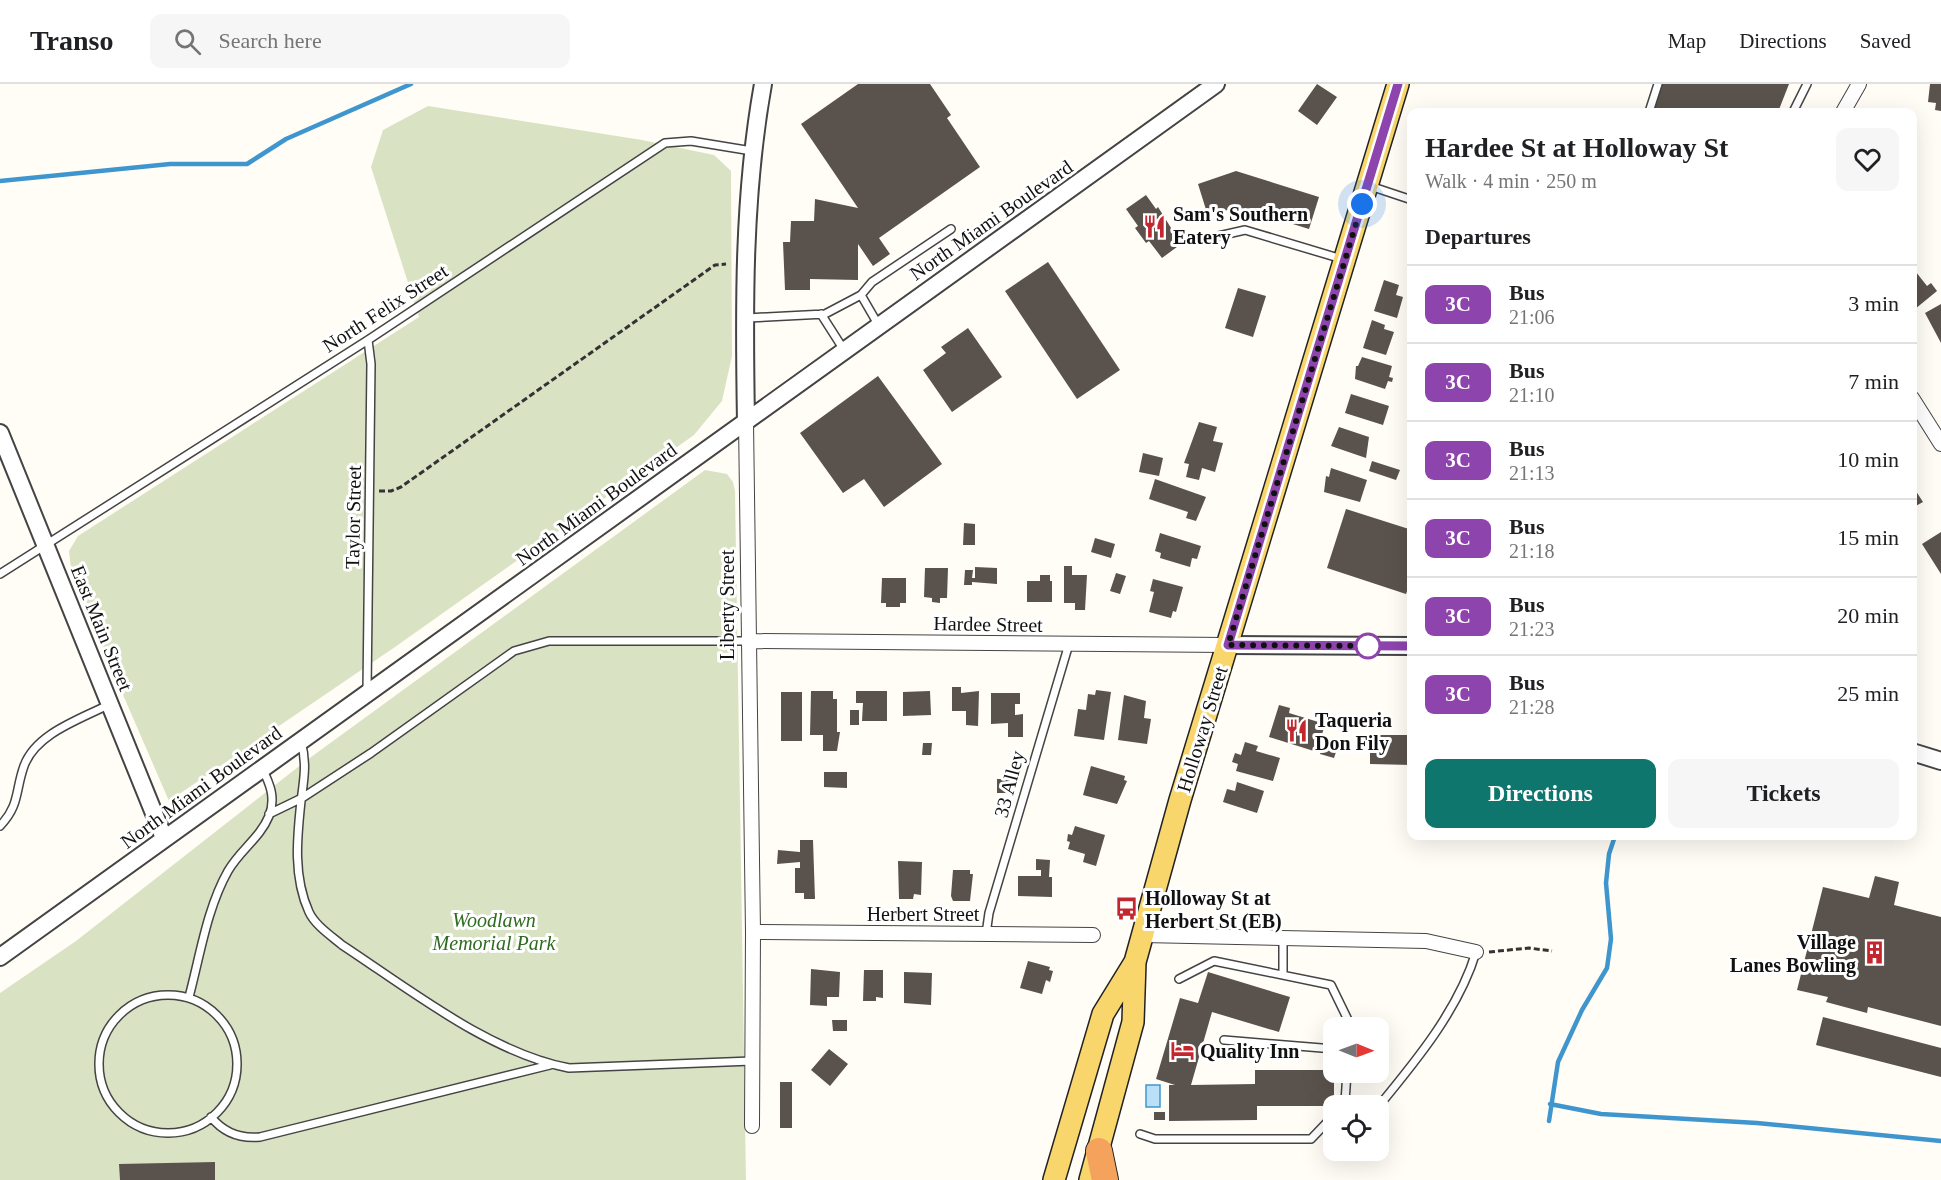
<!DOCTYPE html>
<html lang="en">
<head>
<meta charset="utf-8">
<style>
	body { margin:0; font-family:"Times New Roman",serif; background:#f6f6f6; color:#202124; height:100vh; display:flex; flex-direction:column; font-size:22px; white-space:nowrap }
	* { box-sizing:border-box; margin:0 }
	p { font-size:20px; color:#757577 }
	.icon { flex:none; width:33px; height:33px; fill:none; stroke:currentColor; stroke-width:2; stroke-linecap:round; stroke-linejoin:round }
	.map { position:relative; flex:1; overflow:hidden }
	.panel { position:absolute; left:1407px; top:24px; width:510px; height:732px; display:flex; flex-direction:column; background:#fff; border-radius:12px; box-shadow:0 6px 24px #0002 }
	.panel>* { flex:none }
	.badge { padding:0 12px; border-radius:9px; font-size:21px; line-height:39px }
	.needle { width:39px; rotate:91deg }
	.fabs { position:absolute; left:1323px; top:933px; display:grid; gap:12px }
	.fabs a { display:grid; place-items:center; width:66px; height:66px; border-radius:12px; background:#fff; box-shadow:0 6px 24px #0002; font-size:30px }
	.you { position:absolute; width:30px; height:30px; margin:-15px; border:4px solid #fff; border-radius:50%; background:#1a73e8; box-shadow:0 0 0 9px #1a73e833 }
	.map>.badge { position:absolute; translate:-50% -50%; box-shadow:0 0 0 3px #fff }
	h2 { padding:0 18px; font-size:22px; line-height:54px }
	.round { display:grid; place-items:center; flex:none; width:63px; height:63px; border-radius:12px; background:#f6f6f6 }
	.head { display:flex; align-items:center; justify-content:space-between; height:102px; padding:0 18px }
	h1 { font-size:28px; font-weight:700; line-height:45px }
	.action { display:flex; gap:12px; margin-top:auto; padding:12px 18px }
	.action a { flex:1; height:69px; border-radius:12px; background:#0f766e; color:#fff; font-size:24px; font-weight:700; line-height:69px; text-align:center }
	.action a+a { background:#f6f6f6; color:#202124 }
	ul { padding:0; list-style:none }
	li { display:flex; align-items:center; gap:18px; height:78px; padding:0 18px; border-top:2px solid #e0e0e0 }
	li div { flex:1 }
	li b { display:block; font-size:22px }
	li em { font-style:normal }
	li .badge { min-width:66px; font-weight:700; text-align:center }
	header { display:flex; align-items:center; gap:36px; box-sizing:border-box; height:84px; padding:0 30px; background:#fff; border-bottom:2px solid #e0e0e0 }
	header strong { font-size:28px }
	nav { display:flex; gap:33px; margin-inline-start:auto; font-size:21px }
	.search { width:420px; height:54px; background:#f6f6f6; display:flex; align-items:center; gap:15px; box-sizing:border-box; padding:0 21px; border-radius:12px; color:#757577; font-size:22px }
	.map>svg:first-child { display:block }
	.cemetery { fill:#d9e3c4 }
	.water { fill:#b9e0f7; stroke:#3f96cf; stroke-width:1.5 }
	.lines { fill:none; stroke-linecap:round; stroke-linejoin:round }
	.stream { stroke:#3f96cf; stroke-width:4.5 }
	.building { fill:#5a524d }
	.service-casing { stroke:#444; stroke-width:10 }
	.minor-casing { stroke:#444; stroke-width:16 }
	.tertiary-casing { stroke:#444; stroke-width:20 }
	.primary-casing { stroke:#222; stroke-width:24 }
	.motorway-casing { stroke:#222; stroke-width:28 }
	.path { stroke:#333; stroke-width:3; stroke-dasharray:6 3; stroke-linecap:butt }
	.service { stroke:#fff; stroke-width:7 }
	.minor { stroke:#fff; stroke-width:14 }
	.tertiary { stroke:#fff; stroke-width:16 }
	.primary { stroke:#f9d66b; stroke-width:21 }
	.motorway { stroke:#f5a25d; stroke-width:26 }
	.line-casing { stroke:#fff; stroke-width:14 }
	.line { stroke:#8e44ad; stroke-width:9 }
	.walk { stroke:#111; stroke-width:6; stroke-dasharray:0 10.8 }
	.stop-dot { fill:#fff; stroke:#8e44ad; stroke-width:3 }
	.labels { text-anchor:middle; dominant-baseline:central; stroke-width:6; stroke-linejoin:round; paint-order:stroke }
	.poi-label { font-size:20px; font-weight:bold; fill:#111; stroke:#fff; text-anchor:start }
	.street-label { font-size:20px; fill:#111; stroke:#fff }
	.park-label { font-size:20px; font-style:italic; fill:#2f6b1f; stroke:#fff }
</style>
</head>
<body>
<header>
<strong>Transo</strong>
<div class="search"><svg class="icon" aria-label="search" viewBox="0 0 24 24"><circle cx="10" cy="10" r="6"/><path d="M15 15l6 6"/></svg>Search here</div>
<nav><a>Map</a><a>Directions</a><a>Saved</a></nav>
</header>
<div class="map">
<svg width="1941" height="1096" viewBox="0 0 1941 1096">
	<rect width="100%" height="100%" fill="#fffdf5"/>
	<path class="cemetery" d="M428 22 642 56 714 71 731 87 732 272 722 317 694 351 395 563 169 717 72 493 69 467 78 452 419 233 371 83 383 46Z
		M705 386 727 390 733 398 735 407 746 1096H0V909L76 857 307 676Z"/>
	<path class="water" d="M1146 1001H1160V1023H1146Z"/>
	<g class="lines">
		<path class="stream" d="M0 97 170 80H247L286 55 411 0
			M1550 1020 1601 1030 1757 1039 1941 1057
			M1549 1037 1558 978 1582 926 1607 884 1611 855 1606 799 1609 770 1615 752"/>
	</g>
	<path class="building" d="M858 0H930L951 31 947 34 980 83 879 154 890 170 873 182 858 160V196L810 195V206H785L783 158H790L791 137H814L815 115 858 124 801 40Z
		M1317 0 1337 13 1317 41 1298 27Z
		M1662 0H1789L1778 28H1651Z
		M1930 0H1941V27L1935 26 1936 19 1928 18Z
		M1236 87 1319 113 1309 145 1237 123 1208 132 1198 100Z
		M1146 111 1156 125 1158 123 1181 160 1162 174 1149 157 1146 159 1135 144 1138 142 1126 125Z
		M1048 178 1120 286 1077 315 1005 207Z
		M1912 183 1927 202 1931 199 1937 207 1915 225Z
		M1384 196 1399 201 1396 211 1403 213 1397 234 1374 227Z
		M1238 204 1266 212 1253 253 1225 244Z
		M1941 220V259L1925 229Z
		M1372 236 1385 241 1384 245 1394 248 1386 271 1363 264Z
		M968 244 1002 293 952 328 923 286 946 269 941 263Z
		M1362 273 1392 282 1389 293 1393 294 1392 298 1388 297 1385 305 1355 295 1356 282H1358Z
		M878 292 942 380 884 423 864 395 843 409 800 349Z
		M1351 310 1389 322 1383 341 1345 329Z
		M1199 338 1217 343 1213 357 1223 359 1215 388 1202 384 1199 396 1186 393 1189 380 1184 379Z
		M1339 343 1369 353 1366 374 1331 362Z
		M1143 369 1163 374 1159 392 1139 388Z
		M1372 377 1400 386 1396 396 1369 387Z
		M1331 384 1367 396 1360 418 1324 408 1326 392 1329 393Z
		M1155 395 1206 413 1196 437 1186 434 1188 428 1149 415Z
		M1912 401 1923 418 1912 424Z
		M1346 425 1412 446V493L1406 510 1327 484Z
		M964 439 975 440V461H963Z
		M1941 448V490L1922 460Z
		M1160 449 1201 462 1197 475 1192 474 1190 483 1160 474 1161 469 1155 467Z
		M1095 454 1115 460 1111 474 1091 468Z
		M1064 482H1072V491H1087L1085 526H1075V519H1064Z
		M975 483 997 484V500L972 498V501H964L965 486H973L972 494H975Z
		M925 484H948L947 514H940V519L932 518V514L924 513Z
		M1116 489 1126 492 1120 510 1110 507Z
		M1040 491H1050V497H1052V518H1027V497H1040Z
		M882 494H906V519H900V523H886V519H881Z
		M1153 495 1183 503 1176 528 1173 527 1171 534 1149 528 1154 508 1150 507Z
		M952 603H961V609L979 607 978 642 966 641V627H952Z
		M1096 606 1111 608 1104 656 1074 652 1078 625 1086 626 1088 610 1095 611Z
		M811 607H833V615H837V648H840L837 667H823V651H810Z
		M856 607H887V637H862L863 619H856Z
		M930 607 931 631 903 632V608Z
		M781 608H802V657H781Z
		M991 609H1020V620H1015V631L1023 630V653H1008V639L991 640Z
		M1124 611 1146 617 1144 634 1151 635 1147 660 1118 656Z
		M1279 621 1290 624 1289 629 1325 640 1317 668 1269 653Z
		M850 626H859V641H850Z
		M1370 651H1412V681L1370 680Z
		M1245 658 1258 662 1256 667 1280 674 1273 697 1236 687 1238 680 1232 678 1235 669 1241 671Z
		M923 659H932L931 671H922Z
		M1322 661 1337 665 1334 674 1320 670Z
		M1091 682 1125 692 1124 696 1127 697 1117 720 1083 711Z
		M824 688H847V704L824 703Z
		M997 695H1012L1013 709H997Z
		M1237 698 1264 707 1257 729 1223 718 1227 705 1235 707Z
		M1075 742 1105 751 1096 782 1083 778 1085 770 1068 765 1070 758 1067 757 1068 750 1072 751Z
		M800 756H813L815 815H804V809H795V784H800V778L777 780 778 766 800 768Z
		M1036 775 1050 776 1049 793H1052V813L1018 812V792H1041V786H1036Z
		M898 777 922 778 921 811 914 810 913 815H899Z
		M953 786H970V790H973L970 817H953L951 812Z
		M1875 792 1899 798 1894 821 1941 833V942L1868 923 1867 929 1826 918 1828 913 1797 906 1823 803 1869 814Z
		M1028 877 1050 883 1049 886 1053 887 1050 898 1046 896 1042 910 1020 904Z
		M811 885 840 888 839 913H827V922L810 921Z
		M864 886H883V914L876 913V917H863Z
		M904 888 932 889 931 921 904 919Z
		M1208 888 1290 913 1279 948 1212 928 1191 1001 1255 1000V986H1334V1022H1257V1036L1169 1037V1001H1175L1156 995 1180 914 1198 919Z
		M1823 933 1941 964V993L1816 961Z
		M832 936H847V947H833Z
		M829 965 848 980 830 1002 811 986Z
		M780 998H792V1044H780Z
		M1154 1028H1165V1036H1154Z
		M215 1078V1096H120L119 1080Z"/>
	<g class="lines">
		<defs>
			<path id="service" d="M1649 28 1658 0
				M1793 28 1807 0
				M1370 102 1412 116
				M1192 158 1245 146 1342 175
				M861 211 879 242
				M821 230 844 266
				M747 234 825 230 861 211 872 198 951 145
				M0 490 368 256 665 59 691 57 752 67
				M367 607 371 280 368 256
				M301 657C307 679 304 695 301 717 297 754 293 793 309 828 315 841 330 851 342 861 409 905 490 969 569 984L752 977
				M269 730 302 714 371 669 514 567 549 557H748
				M0 742C20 721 15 707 24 682 36 649 81 635 110 620
				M986 850 989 829 1069 560
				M1283 854V891
				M1179 895 1214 877 1331 901 1349 938V944
				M99 980a69 69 0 1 1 138 0a69 69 0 1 1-138 0Z
				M189 913C200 872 207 824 228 787 240 766 260 754 269 732 276 714 270 700 262 684
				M1224 956 1334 965
				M1342 1022 1345 1018 1347 988
				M1378 1023C1416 977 1459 925 1476 868
				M211 1033C224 1049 240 1055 260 1053L550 981
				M1140 1050 1155 1055H1311L1334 1031"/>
			<path id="minor" d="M1843 28 1859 0
				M1912 314 1941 360
				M746 338 753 848 752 1042
				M748 557 1228 561
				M753 848 1093 851
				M1143 851 1426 857 1476 868"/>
			<path id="tertiary" d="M746 338C744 225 743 111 763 0
				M0 349 164 754
				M1228 561 1412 562
				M1912 668 1941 677
				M0 873 1216 0"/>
			<path id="primary" d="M1054 1096 1103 930 1135 878
				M1090 1096 1133 938 1135 878 1180 716 1398 0"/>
			<path id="motorway" d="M1099 1067 1105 1096"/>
		</defs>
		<use href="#service" class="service-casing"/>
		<use href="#minor" class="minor-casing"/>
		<use href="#tertiary" class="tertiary-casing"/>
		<use href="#primary" class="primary-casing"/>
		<use href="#motorway" class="motorway-casing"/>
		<path class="path" d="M379 407H391L401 403 715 181 726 180
			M1489 868 1529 864 1552 867"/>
		<use href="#service" class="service"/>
		<use href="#minor" class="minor"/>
		<use href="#tertiary" class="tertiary"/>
		<use href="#primary" class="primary"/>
		<use href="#motorway" class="motorway"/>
	</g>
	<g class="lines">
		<defs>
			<path id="line" d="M1398 0 1228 561 1412 562"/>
		</defs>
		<use href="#line" class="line-casing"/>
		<use href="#line" class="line"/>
		<path class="walk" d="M1362 120 1228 561 1368 562"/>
	</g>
	<defs>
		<symbol id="restaurant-bare" viewBox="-9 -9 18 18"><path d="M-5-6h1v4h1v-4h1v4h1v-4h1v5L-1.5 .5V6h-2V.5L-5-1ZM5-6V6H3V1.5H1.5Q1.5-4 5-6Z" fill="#c4262e" stroke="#fff" stroke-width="2.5" paint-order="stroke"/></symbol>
		<symbol id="bus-bare" viewBox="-9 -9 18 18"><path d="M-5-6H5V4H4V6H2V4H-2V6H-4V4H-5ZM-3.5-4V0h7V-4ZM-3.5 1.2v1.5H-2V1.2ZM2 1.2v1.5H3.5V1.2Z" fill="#c4262e" stroke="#fff" stroke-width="2.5" paint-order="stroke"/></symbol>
		<symbol id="building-bare" viewBox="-9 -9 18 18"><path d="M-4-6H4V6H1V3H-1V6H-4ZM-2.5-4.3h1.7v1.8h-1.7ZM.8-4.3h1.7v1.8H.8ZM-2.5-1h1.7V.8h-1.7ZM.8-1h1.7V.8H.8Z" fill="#c4262e" stroke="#fff" stroke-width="2.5" paint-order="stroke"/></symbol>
		<symbol id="hotel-bare" viewBox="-9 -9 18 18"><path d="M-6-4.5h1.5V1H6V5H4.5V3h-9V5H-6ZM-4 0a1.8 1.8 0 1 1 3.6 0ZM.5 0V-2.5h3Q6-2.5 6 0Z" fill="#c4262e" stroke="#fff" stroke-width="2.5" paint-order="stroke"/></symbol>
	</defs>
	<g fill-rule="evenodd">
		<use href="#restaurant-bare" x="1138" y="126" width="33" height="33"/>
		<use href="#restaurant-bare" x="1280" y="630" width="33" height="33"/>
		<use href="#bus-bare" x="1110" y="808" width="33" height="33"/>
		<use href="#building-bare" x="1858" y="852" width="33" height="33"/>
		<use href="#hotel-bare" x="1166" y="950" width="33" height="33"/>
	</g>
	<circle class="stop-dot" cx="1368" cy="562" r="12"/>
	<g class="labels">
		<g class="poi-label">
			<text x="1173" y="130">Sam's Southern<tspan x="1173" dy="23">Eatery</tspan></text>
			<text x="1315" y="636">Taqueria<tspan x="1315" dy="23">Don Fily</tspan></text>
			<text x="1145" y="814">Holloway St at<tspan x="1145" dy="23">Herbert St (EB)</tspan></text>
			<text x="1856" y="858" text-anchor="end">Village<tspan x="1856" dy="23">Lanes Bowling</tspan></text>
			<text x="1200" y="967">Quality Inn</text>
		</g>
		<g class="street-label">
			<text transform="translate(991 136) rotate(-35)">North Miami Boulevard</text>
			<text transform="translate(385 224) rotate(-33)">North Felix Street</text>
			<text transform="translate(596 420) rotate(-36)">North Miami Boulevard</text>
			<text transform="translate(353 433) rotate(-89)">Taylor Street</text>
			<text transform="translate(727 521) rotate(-90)">Liberty Street</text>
			<text transform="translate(988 540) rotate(1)">Hardee Street</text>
			<text transform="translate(102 544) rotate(68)">East Main Street</text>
			<text transform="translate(1202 645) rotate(-73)">Holloway Street</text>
			<text transform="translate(1009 700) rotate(-75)">33 Alley</text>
			<text transform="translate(201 703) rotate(-36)">North Miami Boulevard</text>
			<text x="923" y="830">Herbert Street</text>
		</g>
		<g class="park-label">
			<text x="494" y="836">Woodlawn<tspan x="494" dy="23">Memorial Park</tspan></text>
		</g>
	</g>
</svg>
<div class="fabs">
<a><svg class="needle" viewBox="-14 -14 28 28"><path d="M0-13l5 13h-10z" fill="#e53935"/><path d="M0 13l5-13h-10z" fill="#757577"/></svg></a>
<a><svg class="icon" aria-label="locate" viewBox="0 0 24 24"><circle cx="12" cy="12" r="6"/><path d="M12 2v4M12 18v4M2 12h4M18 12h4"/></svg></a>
</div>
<div class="you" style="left:1362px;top:120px"></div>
<section class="panel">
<div class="head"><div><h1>Hardee St at Holloway St</h1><p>Walk · 4 min · 250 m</p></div><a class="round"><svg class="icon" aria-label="heart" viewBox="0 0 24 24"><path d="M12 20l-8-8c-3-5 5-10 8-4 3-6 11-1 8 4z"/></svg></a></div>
<h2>Departures</h2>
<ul>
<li><span class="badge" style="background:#8e44ad;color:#fff">3C</span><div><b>Bus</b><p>21:06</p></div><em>3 min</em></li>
<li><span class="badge" style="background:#8e44ad;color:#fff">3C</span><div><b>Bus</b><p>21:10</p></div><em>7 min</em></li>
<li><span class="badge" style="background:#8e44ad;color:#fff">3C</span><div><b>Bus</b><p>21:13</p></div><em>10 min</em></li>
<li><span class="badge" style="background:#8e44ad;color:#fff">3C</span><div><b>Bus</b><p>21:18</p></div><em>15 min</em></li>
<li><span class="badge" style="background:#8e44ad;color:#fff">3C</span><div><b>Bus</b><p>21:23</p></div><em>20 min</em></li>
<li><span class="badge" style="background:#8e44ad;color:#fff">3C</span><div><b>Bus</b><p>21:28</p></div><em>25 min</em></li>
</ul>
<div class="action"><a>Directions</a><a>Tickets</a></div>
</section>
</div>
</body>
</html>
